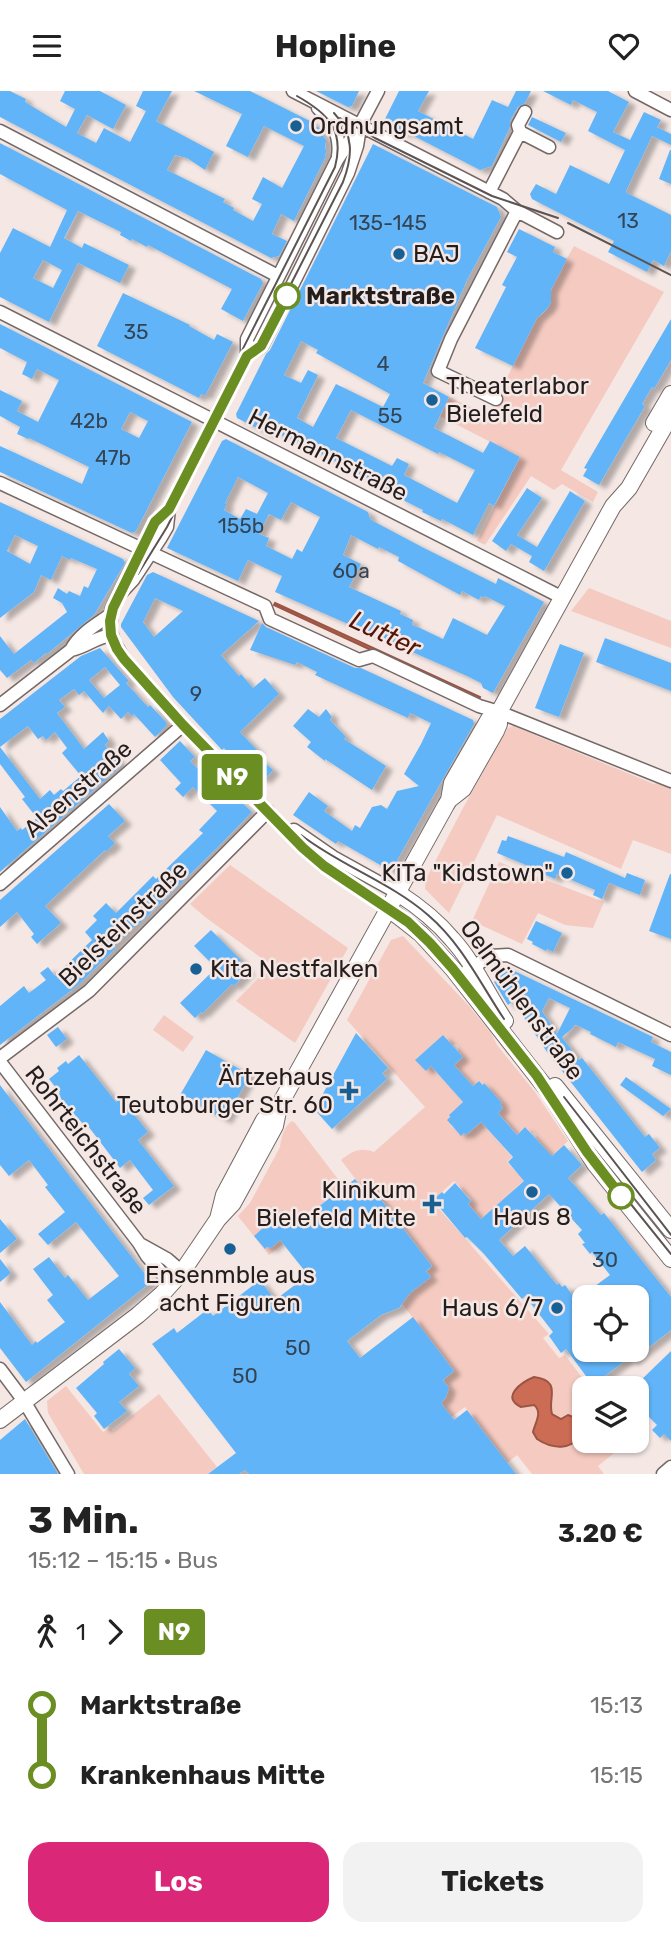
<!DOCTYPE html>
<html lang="de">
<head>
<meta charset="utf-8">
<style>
	body { margin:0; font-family:Rubik,sans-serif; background:#f2f2f2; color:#222; height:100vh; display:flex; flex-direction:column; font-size:26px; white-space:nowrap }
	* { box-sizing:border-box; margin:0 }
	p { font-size:23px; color:#767676 }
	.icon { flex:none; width:38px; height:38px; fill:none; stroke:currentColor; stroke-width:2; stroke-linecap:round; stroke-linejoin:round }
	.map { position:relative; height:1383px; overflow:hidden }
	.sheet { display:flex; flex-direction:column; background:#fff; flex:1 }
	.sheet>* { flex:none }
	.badge { padding:0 14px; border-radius:5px; font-size:24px; line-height:46px }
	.fabs { position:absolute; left:572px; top:1194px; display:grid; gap:14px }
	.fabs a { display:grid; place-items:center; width:77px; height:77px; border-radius:14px; background:#fff; box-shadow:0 2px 5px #0004; font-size:35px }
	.map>.badge { position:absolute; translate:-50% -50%; box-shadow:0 0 0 4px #fff }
	.legs { display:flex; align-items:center; gap:10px; height:77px; padding:0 28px; font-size:23px }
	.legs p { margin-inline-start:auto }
	.headline { display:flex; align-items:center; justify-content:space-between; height:119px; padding:0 28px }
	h1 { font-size:38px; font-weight:700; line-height:52px }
	.primary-button { display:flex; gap:14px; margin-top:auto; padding:14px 28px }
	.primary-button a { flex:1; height:80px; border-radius:21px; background:#db2777; color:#fff; font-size:28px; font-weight:700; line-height:80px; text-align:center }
	.primary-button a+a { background:#f2f2f2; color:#222 }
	ul { padding:0 28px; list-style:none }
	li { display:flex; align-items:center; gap:24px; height:70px; font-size:26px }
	li i { display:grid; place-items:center; width:10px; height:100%; margin:0 9px; background:currentColor }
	li i::after { content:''; width:18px; height:18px; margin:-9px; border:5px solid; border-radius:50%; background:#fff }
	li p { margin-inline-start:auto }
	li:first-child i { background:linear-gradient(#0000 50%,currentColor 0) }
	li:last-child i { background:linear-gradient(currentColor 50%,#0000 0) }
	header { display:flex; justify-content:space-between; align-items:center; height:91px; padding:0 28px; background:#fff; font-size:32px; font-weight:700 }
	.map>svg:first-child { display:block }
	.green { fill:#f5cbc1 }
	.water { fill:#cd6c55; stroke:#9a5544; stroke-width:2 }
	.building { fill:#62b4f8; fill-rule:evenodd; filter:url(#shadow) }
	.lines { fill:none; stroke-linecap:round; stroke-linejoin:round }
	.street-casing { stroke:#746966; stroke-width:15 }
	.secondary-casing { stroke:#746966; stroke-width:18 }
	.street { stroke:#fff; stroke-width:12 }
	.secondary { stroke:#fff; stroke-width:16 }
	.tram { stroke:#5b5453; stroke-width:2 }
	.line-1-casing { stroke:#fff; stroke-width:16 }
	.line-1 { stroke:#6b8e23; stroke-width:10 }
	.poi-dot { fill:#185f93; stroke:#f4e7e4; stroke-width:2.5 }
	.stop-1-dot { fill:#fff; stroke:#6b8e23; stroke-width:3.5 }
	.labels { text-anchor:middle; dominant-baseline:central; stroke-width:5; stroke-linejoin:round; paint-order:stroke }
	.number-label { font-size:21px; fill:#334454 }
	.poi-label { font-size:24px; fill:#231e1d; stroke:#f4e7e4; text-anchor:start }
	.stop-label { font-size:24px; font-weight:bold; fill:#231e1d; stroke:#f4e7e4; text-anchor:start }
	.street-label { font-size:24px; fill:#231e1d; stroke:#f4e7e4 }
	.water-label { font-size:26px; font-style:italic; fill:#541607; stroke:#f4e7e4 }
</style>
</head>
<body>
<header><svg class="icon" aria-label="menu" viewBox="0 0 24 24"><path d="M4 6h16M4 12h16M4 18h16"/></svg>Hopline<svg class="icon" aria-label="heart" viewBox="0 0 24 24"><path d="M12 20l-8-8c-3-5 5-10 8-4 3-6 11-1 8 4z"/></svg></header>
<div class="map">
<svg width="671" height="1383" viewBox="0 0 671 1383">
	<defs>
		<filter id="shadow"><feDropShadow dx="7" dy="4" stdDeviation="2" flood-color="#0004"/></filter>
	</defs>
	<rect width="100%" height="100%" fill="#f4e7e4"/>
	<path class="green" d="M574 155 664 201 561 379 598 401 593 411 562 393 554 399 531 385 485 454 477 450 520 366 440 325 449 306 488 324 537 227C554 215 548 213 552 197 556 183 567 168 574 155Z
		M589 497 671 530V557L571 520Z
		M513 635 654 693 659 691 671 695V763L633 749 621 778 497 724 449 822 425 798 426 788 463 717 508 637Z
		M499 771 604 811 593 837 565 834 538 822 522 853 472 830Z
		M230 774 348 857 295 952 236 910 271 874 205 826 190 813Z
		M403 845 469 915 491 942 497 954 535 1001 568 1050 544 1072 545 1058 536 1047 537 1044 534 1041 531 1042 525 1036 517 1043 498 1022 503 1017 500 1013 501 1011 484 993H483L479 990 473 995 454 974 463 966 458 960 459 956 456 953 452 954 443 944 416 968 426 980 431 975 463 1011 449 1024 451 1035 461 1044 464 1042 466 1044 481 1031 512 1066 507 1071 518 1083 530 1084 481 1128 468 1113 472 1109 454 1090 432 1110 549 1243 543 1247 559 1267 565 1264 590 1297H584V1349H630L598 1375 604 1383H532L517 1364 507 1372 465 1316 449 1328 440 1311 446 1306 444 1303V1288L454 1280 400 1210 432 1175 404 1138 389 1129 394 1125 367 1089 360 1094 341 1069C352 1060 360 1056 374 1061L425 1016 347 929 391 849Z
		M164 924 194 946 183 961 153 939Z
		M292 1030 295 1032 344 1096 303 1127 307 1134 269 1164 238 1125 250 1112 280 1056C281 1047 284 1035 292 1030Z
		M66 1295 103 1341 110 1337 113 1340 159 1303 217 1376 208 1383H84L48 1322 47 1310Z"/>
	<path class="water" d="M275 512 480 606 479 609 274 514Z
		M534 1286C563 1290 547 1307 552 1323L561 1328 568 1324C598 1333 573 1372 537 1348L533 1341C535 1332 543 1321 534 1314L521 1316C500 1306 522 1291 534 1286Z"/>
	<path class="building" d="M0 0H10L26 8 25 11 66 36 75 18 60 10 65 0H100L126 14 113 38 87 24 77 42 96 52 104 37 130 51 146 20 136 15 143 0H172L156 30 214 61 205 79 187 67 175 64 167 79 225 108 223 111 234 117 233 119 253 130 262 113 252 108 263 86 282 97 304 55 264 35 248 66 226 55 242 23 194 0H250L316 33 315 35 320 37 319 39 326 49 325 58 327 59 325 64 326 65 294 130 281 123 272 143 287 150 279 165 271 167 0 26Z
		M316 0H359L352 15 348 16Z
		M399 0H429L418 20 473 48 492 9 508 16 516 0H531L525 12 518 16 510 30V36L492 75 480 79 406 41 405 43 383 32Z
		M543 0H608L629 11 613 41 630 49 644 21 661 29 657 36 671 43V54L652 45 626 100 627 102 671 124V160L664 175 653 169 647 181 608 161 614 150 532 108 530 103 536 93 556 103 570 74 609 93 625 59 588 40 597 21 573 9 571 14Z
		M532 26 566 42 561 51 528 34Z
		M0 52 261 188 263 192 243 230 221 218 232 198 148 154 147 156 132 148 131 150 120 144 121 141 78 120 64 147 82 157 84 152 129 174 120 192 78 172 49 231 0 206V162L13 137 50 156 67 119 0 83ZM43 169 62 179 53 197 33 187Z
		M373 53 497 116 501 126 467 189 423 292 449 306 434 337 483 362 490 350 520 366 494 415 489 412 473 444 442 428 441 430 422 421 423 419 399 407 400 404 323 364 271 339 268 343 237 327 236 323 266 263 270 259ZM301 250 318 259 316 262 390 303 383 316 336 293 313 336 297 327 318 284 308 279 301 292 284 284ZM351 319 438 363 439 361 475 379 457 412 404 384 409 373 397 367 392 375 336 347Z
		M670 59H671V93L659 88Z
		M519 138 555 156 553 161 567 168 551 199V211L548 217 537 227 513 275 475 257 506 196 502 194 517 166 507 161Z
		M123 202 190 234 189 235 214 249 217 243 233 251 205 305 201 303 199 307 97 255Z
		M671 228V269L654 298 652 296 642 313 645 315 599 394 583 385 587 378 584 377Z
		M0 233 192 331 136 440 132 442 0 381V355L82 393 89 376 29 347 28 348 17 343 20 336 0 325V299L22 310 17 320 38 331 59 289 37 278 32 288 22 283 27 271 0 257ZM130 321 148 330 139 347 121 338Z
		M226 348 368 421 370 428 373 430 422 456 496 493 498 487 544 511 493 602 483 597 481 592 467 585 275 501 282 485 248 469 238 490 167 457 222 350ZM238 386 268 402 257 423 246 418 240 428 224 419 227 413 225 412ZM291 411 320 426 302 461 297 458 292 468 266 455 269 447 259 443 269 423 281 429ZM351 444 378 458 379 456 399 466 398 470 460 504 462 500 479 509 481 505 484 507 485 505 505 515 487 544 453 527 443 548 420 537 412 534 413 529 400 523 401 520 349 496 361 473 343 464Z
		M527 397 542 407 517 444 537 456 570 400 585 410 544 480 529 471 532 465 511 453 506 460 492 450Z
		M0 411 123 468 125 472 94 524 47 563 46 562 34 572 31 569 7 587 0 579V545L14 563 67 521 62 512 53 507 58 497 67 503 69 500 80 505 84 495 88 497 97 478 71 467 70 469 62 465 51 489 41 484 34 501 0 527ZM15 444 38 455 30 473 7 460Z
		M153 481 259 530 221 564 239 585 241 583 253 597 265 587 279 603 240 641 258 660 255 663 273 679 264 689 260 686 255 691 224 657 222 659 173 606 121 536V533L147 484ZM155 507 183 520 154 546 143 531Z
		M262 532 266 536 355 577H361L473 629 474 633 391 780 338 750 336 753 293 724 309 701 328 715 324 720 352 740 355 734 360 737 372 716 381 714 387 718 397 700 419 695 404 683 421 653 431 632 410 622 408 627 315 584 317 581 297 571 295 574 250 559Z
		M605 547 671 572V600L596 571Z
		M560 553 584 562 559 626 535 617Z
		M100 557 129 590 126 592 148 616 150 614 166 631V635L155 646 134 623 132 625 128 621 121 628 109 615 103 622 84 600 79 604 74 598 59 609 65 616 57 622 84 658 103 641 109 650 105 654 122 674 0 781V716L17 740 21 737 22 739 37 727 22 708 25 706 0 673V628L81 565ZM105 576 120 594 104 607 89 589ZM28 635 38 648 43 645 46 649 55 641 67 657 62 662 81 685 63 700 61 698 54 704 50 699 40 708 0 656Z
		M308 618 319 626 326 618 332 626 330 629 346 646 344 648 386 675 372 699 325 668V670L307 656 311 651 293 635Z
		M180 650 195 666 190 670 207 687 211 683 252 721 218 756 138 834 137 833 114 856 116 857 77 895 0 954V915L24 895 29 902 46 889 40 882 48 876 55 885 92 849 85 841 97 829 93 825 106 812 116 822 153 785 156 788 203 742 199 739 217 720 193 696 183 706 175 698 181 692 160 669Z
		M109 713 125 730 108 745 115 752 106 761 105 759 45 815 61 832 37 853 31 846 34 843 17 821 0 836V809Z
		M508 745 564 766 566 761 625 787 627 782 645 789 640 804 609 792 602 808 593 804 595 799 557 783 555 788 537 780 538 779 497 762 502 749 506 750Z
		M670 783H671V848L649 840Z
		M536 830 562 842 553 861 547 858 546 860 532 853 533 851 527 848Z
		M211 839 241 869 240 871 248 880 234 895 232 893 202 923 201 921 195 927 180 912 216 877 194 855Z
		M506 876 653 946 651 951 671 961V984L652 975 655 968 618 951 616 956 590 943 591 941 576 934 573 935 574 936 562 946 579 969 582 967 645 1046 649 1043 660 1057 652 1063 656 1069 642 1081 547 961 513 910 508 914 494 891ZM549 907 570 917 557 943 542 920Z
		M58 936 67 948 56 956 47 944Z
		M356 942 388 977 382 982 387 988 332 1038 314 1018 320 1012 319 1010Z
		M443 944 463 966 454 974 473 995 479 990 483 994 484 992 502 1012 500 1013 503 1017 498 1022 517 1044 525 1036 552 1065 564 1054 582 1074 568 1087 601 1124 604 1122 671 1206V1239L631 1270 629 1267 595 1292 591 1288 589 1289 566 1258 561 1262 549 1245 553 1241 525 1205 522 1208 484 1163 467 1146 465 1147 435 1111 437 1109 435 1107 442 1101 444 1103 455 1092 471 1110 468 1113 481 1128 524 1090 508 1071 513 1066 481 1031 466 1044 464 1042 461 1045 447 1029 450 1026 449 1024 463 1011 431 975 426 980 415 969ZM549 1103 582 1139 578 1143 585 1152 582 1153 590 1163 592 1161 610 1184 576 1209 565 1194 562 1196 559 1192 557 1194 525 1155 513 1165 499 1149ZM584 1206H637V1258H584Z
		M206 959 250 984 225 1029 180 1004Z
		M79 964 116 1011 121 1007 148 1041 138 1049 174 1095 149 1114 143 1107 153 1099 130 1069 120 1077 85 1031 83 1033 62 1009 58 1003 60 1002 49 988 59 980 57 977 66 970 68 973Z
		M626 986 671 1018 663 1025 620 994Z
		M0 994 151 1191 26 1291 0 1257V1211L32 1254 36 1250 37 1252 65 1231 47 1209 53 1204 33 1178 49 1166 65 1187 68 1184 88 1209 119 1185 76 1131 48 1154 38 1143 65 1121 45 1096 48 1094 29 1069 9 1085 0 1074Z
		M355 1088 360 1094 366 1089 432 1175 426 1180 431 1186 410 1202 399 1217 381 1224 347 1250 360 1267 413 1226 454 1280 443 1289 449 1297 446 1306 441 1312 454 1329 467 1319 516 1383H249L245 1379 239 1383H208L236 1362 152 1253 174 1237 177 1242 208 1218 213 1225 260 1189 275 1209 308 1184 280 1149 271 1157 267 1156 265 1158 254 1145 283 1119 286 1123 289 1121 298 1131Z
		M0 1128 17 1148 0 1162Z
		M0 1168 11 1182 0 1191Z
		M119 1258 135 1277 129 1283 139 1295 119 1311 127 1320 104 1338 94 1325 97 1322 76 1297 104 1273 103 1271Z
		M671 1260V1350L664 1343 660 1347 652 1339 657 1334 637 1314V1293Z
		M25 1328 58 1383H0V1349Z"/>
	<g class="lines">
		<defs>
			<path id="street" d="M293 0 503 108 517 120 557 141
				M635 0 671 19
				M318 17C333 30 341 45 338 65
				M525 21 518 34 520 41 549 56
				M0 40 278 185
				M489 101 520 41
				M0 221 561 506
				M247 265 262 255 348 82 357 55 360 36
				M496 308 438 280 451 248 517 120
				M0 392 142 458
				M169 418 155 431 112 517 110 537 114 551 124 568 183 634 303 757 324 775 389 818
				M151 462 265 515 270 528 359 569 373 565 479 615 499 621 671 690
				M120 503 133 489 160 448 167 436 169 418 247 265V248L337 69 360 34 378 0
				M71 559C86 556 96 546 111 544
				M0 614 71 559C79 543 96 534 110 524
				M294 739 333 766 398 802
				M0 793 183 634
				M467 880 490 865 508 864 671 944
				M0 967 89 900 268 720
				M0 971 139 1152 147 1165 171 1193
				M140 1153 167 1168 182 1181
				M0 1278 24 1310 68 1383
				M663 1383 671 1376"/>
			<path id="secondary" d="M654 332 671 303
				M449 709 452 692 489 628 499 621 613 415 629 397 671 324
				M398 802C418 815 437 830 452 848 474 872 487 903 505 930
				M389 818 421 843 453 878 549 1001 595 1073 671 1168
				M555 995 671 1139
				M218 1128 224 1104 264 1029 280 1013 446 714 449 709 463 698 496 640 499 633V621
				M0 1329 138 1224 162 1203 182 1181 218 1128 233 1112 275 1035 279 1015"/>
		</defs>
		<use href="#street" class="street-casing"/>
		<use href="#secondary" class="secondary-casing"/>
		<use href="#street" class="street"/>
		<use href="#secondary" class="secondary"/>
		<path class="tram" d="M297 5C327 22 345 38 335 76L149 443 111 513 106 526V540L110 553 120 569 211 669 303 757 324 775 408 831 430 852 537 985 593 1066 671 1163
			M340 27 375 47 492 105 558 127
			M568 132 671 184
			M138 483 167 436 343 91C353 65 354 43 334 22
			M301 744C341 775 390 791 428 824 462 853 480 892 504 928
			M564 1006 671 1144"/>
	</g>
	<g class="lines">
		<defs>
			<path id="line-1" d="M287 205 261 255 247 265 169 418 155 431 113 517 110 530 111 544 117 558 124 568 183 634 303 757 324 775 408 831 430 852 453 878 537 985 587 1061 621 1105"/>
		</defs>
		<use href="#line-1" class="line-1-casing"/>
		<use href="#line-1" class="line-1"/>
	</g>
	<g class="poi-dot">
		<circle cx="296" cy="35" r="7"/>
		<circle cx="399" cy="163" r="7"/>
		<circle cx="432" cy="309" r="7"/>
		<circle cx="567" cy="782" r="7"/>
		<circle cx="196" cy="878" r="7"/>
		<path d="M345.5 989.5h7v7h7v7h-7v7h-7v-7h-7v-7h7z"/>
		<circle cx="532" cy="1101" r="7"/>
		<path d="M428.5 1102.5h7v7h7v7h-7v7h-7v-7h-7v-7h7z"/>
		<circle cx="230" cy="1158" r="7"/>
		<circle cx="557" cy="1217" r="7"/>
	</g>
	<g class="stop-1-dot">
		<circle cx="287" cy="205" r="12"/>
		<circle cx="621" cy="1105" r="12"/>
	</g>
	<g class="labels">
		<g class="number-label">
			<text x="628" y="129">13</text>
			<text x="388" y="131">135-145</text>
			<text x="136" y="240">35</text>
			<text x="383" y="272">4</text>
			<text x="390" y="324">55</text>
			<text x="89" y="329">42b</text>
			<text x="113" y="366">47b</text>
			<text x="241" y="434">155b</text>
			<text x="351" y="479">60a</text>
			<text x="196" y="602">9</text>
			<text x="605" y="1168">30</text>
			<text x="298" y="1256">50</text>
			<text x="245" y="1284">50</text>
		</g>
		<g class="poi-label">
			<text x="310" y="35">Ordnungsamt</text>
			<text x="413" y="163">BAJ</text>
			<text x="446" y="295">Theaterlabor<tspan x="446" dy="28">Bielefeld</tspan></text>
			<text x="553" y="782" text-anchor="end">KiTa "Kidstown"</text>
			<text x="210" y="878">Kita Nestfalken</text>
			<text x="333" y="986" text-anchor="end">Ärtzehaus<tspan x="333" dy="28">Teutoburger Str. 60</tspan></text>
			<text x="416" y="1099" text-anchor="end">Klinikum<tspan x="416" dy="28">Bielefeld Mitte</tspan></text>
			<text x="532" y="1126" text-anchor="middle">Haus 8</text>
			<text x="230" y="1184" text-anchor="middle">Ensenmble aus<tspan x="230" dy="28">acht Figuren</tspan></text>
			<text x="543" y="1217" text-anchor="end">Haus 6/7</text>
		</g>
		<g class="stop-label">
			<text x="306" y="205">Marktstraße</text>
		</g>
		<g class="street-label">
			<text transform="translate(328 364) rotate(27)">Hermannstraße</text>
			<text transform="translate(78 698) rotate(-41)">Alsenstraße</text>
			<text transform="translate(123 833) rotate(-44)">Bielsteinstraße</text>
			<text transform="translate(522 909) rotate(54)">Oelmühlenstraße</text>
			<text transform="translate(86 1049) rotate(52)">Rohrteichstraße</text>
		</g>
		<g class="water-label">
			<text transform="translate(385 543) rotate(25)">Lutter</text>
		</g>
	</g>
</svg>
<div class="fabs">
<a><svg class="icon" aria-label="locate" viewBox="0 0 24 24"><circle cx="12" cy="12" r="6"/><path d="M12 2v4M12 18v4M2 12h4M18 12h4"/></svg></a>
<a><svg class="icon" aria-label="layers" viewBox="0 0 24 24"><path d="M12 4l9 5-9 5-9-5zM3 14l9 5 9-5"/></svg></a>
</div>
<b class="badge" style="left:232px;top:686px;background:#6b8e23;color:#fff">N9</b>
</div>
<section class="sheet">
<div class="headline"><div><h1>3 Min.</h1><p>15:12 – 15:15 · Bus</p></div><b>3.20 €</b></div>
<div class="legs"><svg class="icon" aria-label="walk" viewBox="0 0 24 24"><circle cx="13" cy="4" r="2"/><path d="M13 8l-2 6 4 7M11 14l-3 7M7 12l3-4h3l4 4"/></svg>1<svg class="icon" aria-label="forward" viewBox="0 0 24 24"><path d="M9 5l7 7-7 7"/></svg><b class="badge" style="background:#6b8e23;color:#fff">N9</b></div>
<ul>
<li><i style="color:#6b8e23"></i><b>Marktstraße</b><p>15:13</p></li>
<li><i style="color:#6b8e23"></i><b>Krankenhaus Mitte</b><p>15:15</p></li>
</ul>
<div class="primary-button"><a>Los</a><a>Tickets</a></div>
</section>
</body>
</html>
